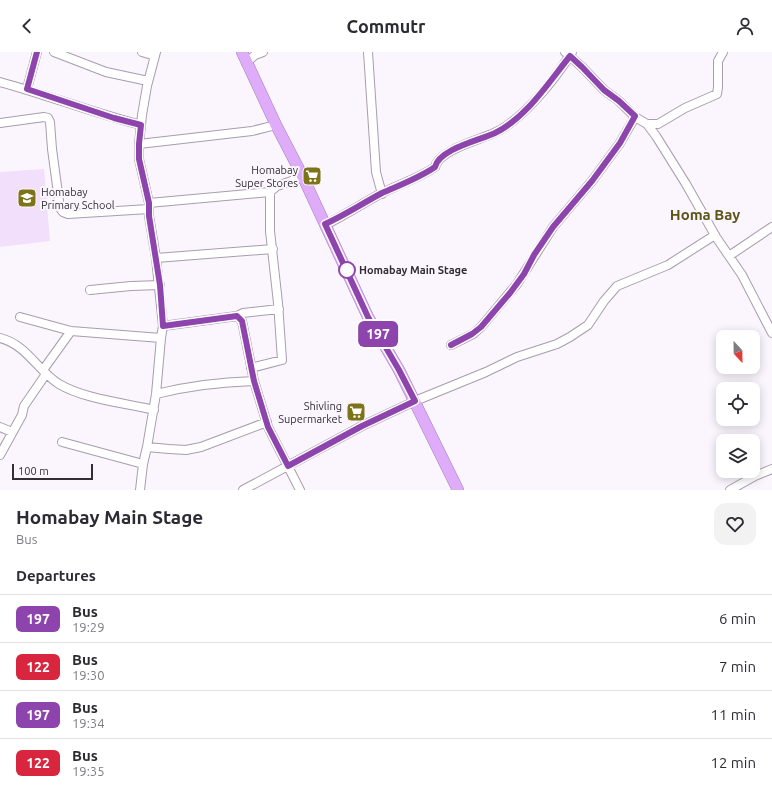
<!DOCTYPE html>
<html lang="en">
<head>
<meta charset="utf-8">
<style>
	body { margin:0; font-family:Ubuntu,sans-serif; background:#f2f2f3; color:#2b2b33; height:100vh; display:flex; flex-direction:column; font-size:15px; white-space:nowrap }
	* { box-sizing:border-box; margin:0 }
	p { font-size:13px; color:#7c7c81 }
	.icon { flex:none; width:22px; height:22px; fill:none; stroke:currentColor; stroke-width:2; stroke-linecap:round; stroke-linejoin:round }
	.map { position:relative; height:438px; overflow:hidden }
	.panel { display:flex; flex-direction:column; background:#fff; flex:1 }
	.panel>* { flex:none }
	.badge { padding:0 8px; border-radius:6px; font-size:14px; line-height:26px }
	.needle { width:26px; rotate:158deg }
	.tools { position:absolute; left:716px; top:278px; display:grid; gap:8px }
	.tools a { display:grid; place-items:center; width:44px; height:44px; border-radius:8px; background:#fff; box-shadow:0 2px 10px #0003; font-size:20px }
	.scale { position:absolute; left:12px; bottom:10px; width:81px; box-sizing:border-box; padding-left:4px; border:2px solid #332e35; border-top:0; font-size:11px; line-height:14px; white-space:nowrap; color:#332e35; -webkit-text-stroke:3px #fbf6fe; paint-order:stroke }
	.map>.badge { position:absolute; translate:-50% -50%; box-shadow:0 0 0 2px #fff }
	h2 { padding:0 16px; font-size:15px; line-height:36px }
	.round { display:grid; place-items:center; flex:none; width:42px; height:42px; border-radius:12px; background:#f2f2f3 }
	.head { display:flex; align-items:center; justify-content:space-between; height:68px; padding:0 16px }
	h1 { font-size:19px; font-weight:700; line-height:30px }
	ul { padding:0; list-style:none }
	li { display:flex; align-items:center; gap:12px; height:48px; padding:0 16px; border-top:1px solid #e1e1e2 }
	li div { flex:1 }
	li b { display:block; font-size:15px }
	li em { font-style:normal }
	li .badge { min-width:44px; font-weight:700; text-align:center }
	header { display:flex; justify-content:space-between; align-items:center; height:52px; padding:0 16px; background:#fff; font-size:18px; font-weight:700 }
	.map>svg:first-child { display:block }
	.green { fill:#f1dffb }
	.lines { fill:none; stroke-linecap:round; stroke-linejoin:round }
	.minor-casing { stroke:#a89cae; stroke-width:10 }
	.highway-casing { stroke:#a380b4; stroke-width:12 }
	.minor { stroke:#fff; stroke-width:8 }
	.highway { stroke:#dfacf9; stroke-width:11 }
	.line-casing { stroke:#fff; stroke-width:9 }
	.line { stroke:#8e44ad; stroke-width:6 }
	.stop-dot { fill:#fff; stroke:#8e44ad; stroke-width:2 }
	.labels { text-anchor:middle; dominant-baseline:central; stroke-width:4; stroke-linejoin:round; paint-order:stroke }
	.poi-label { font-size:11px; fill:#332e35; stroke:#fbf6fe; text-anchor:end }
	.stop-label { font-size:11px; font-weight:bold; fill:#332e35; stroke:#fbf6fe; text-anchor:start }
	.district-label { font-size:15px; font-weight:bold; fill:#5c5619; stroke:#fbf6fe }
</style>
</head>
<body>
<header><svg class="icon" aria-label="back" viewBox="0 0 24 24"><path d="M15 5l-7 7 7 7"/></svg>Commutr<svg class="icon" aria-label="person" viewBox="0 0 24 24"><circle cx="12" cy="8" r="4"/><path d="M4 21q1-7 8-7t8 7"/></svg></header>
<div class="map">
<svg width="772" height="438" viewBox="0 0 772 438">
	<rect width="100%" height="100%" fill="#fbf6fe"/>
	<path class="green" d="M44 117 50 189 0 195V120Z"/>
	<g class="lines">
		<defs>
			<path id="minor" d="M54 0 106 20 148 29
				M142 0 155 4
				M368 0 376 120 382 142
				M565 0 582 15 604 38 619 49 635 65 647 72 656 84 686 132 716 185 742 223 772 281
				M246 11 255 3 263 0
				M0 30C48 43 93 61 141 73
				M27 37 37 0
				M0 71 44 65 48 66 50 70 52 97 60 156 63 160 68 162 149 157
				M647 72H658L685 56 717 42 718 35V9L723 0
				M139 92 252 79 276 73
				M149 151 270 140
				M325 173C345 163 363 151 382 141 400 132 419 126 435 115 439 98 479 88 494 81 523 68 555 27 572 0
				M729 204 772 175
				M156 206 273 197
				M90 238 131 234 160 233
				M237 264 243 261 279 257
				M20 265 71 279 161 286
				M163 274 237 264 242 269 254 329 268 375 300 438
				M0 286C26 292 38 319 59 332 84 347 125 351 154 358
				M451 293 473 282 481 275 517 232 553 175 592 129 620 91 635 65
				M251 316 282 308 278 251 270 179V140L277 134 303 125
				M43 318 71 279
				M156 342C188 334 221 330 254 329
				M0 375 12 380
				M62 390 143 412
				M147 395 169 397 186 398 201 395 267 370
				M0 403 22 363 24 354 46 322
				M140 438 143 412 147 395 156 342 161 286 163 274 156 206 149 164V151L139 107V92L142 63 147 34 156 0
				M243 438 362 374 415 349 486 320 517 305 557 292 570 285 588 273 604 249 617 234 668 213 715 183 716 185
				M730 438 755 424 772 417"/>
			<path id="highway" d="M242 0 276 73 303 125 368 265 399 318 458 438"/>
		</defs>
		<use href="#minor" class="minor-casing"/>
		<use href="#highway" class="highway-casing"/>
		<use href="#minor" class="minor"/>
		<use href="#highway" class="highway"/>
	</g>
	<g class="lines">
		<defs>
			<path id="line" d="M37 0 27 37 114 66 141 73 139 92V107L149 151V164L160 233 163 274 237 264 242 269 254 329 268 375 288 414 362 374 415 349 399 318 368 265 325 172C345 163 363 151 382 141 400 133 419 126 435 115 439 97 480 88 495 81 526 66 549 30 570 4L582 15 604 38 619 49 635 64 620 91 592 129 553 175 534 203 524 222 510 241 481 275 472 282 451 293"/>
		</defs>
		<use href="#line" class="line-casing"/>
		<use href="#line" class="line"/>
	</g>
	<defs>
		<symbol id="supermarket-square" viewBox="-11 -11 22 22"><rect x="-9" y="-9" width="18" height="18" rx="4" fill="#7d7417" stroke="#fbf6fe"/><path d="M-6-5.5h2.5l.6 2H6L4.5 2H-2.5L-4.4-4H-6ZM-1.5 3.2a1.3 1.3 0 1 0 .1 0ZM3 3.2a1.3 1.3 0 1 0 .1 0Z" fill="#fff"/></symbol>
		<symbol id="school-square" viewBox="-11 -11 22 22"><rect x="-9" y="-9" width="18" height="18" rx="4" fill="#7d7417" stroke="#fbf6fe"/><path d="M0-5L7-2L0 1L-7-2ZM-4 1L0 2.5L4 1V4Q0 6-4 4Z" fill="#fff"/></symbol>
	</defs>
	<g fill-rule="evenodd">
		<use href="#supermarket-square" x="301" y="113" width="22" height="22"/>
		<use href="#school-square" x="16" y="135" width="22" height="22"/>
		<use href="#supermarket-square" x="345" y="349" width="22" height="22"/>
	</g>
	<circle class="stop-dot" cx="347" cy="218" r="8"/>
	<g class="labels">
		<g class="poi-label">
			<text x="298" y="118">Homabay<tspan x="298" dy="13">Super Stores</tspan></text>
			<text x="41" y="140" text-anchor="start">Homabay<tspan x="41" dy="13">Primary School</tspan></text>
			<text x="342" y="354">Shivling<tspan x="342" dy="13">Supermarket</tspan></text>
		</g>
		<g class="stop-label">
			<text x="359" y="218">Homabay Main Stage</text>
		</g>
		<g class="district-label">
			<text x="705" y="162">Homa Bay</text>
		</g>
	</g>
</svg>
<div class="tools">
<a><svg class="needle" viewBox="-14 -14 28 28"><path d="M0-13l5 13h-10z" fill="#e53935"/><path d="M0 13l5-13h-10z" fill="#7c7c81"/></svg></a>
<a><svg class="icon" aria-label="locate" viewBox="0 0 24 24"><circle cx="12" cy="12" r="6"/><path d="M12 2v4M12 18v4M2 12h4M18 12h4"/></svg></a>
<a><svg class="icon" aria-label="layers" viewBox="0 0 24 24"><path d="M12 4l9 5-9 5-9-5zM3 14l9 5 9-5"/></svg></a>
</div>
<div class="scale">100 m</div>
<b class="badge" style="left:378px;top:282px;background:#8e44ad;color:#fff">197</b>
</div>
<section class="panel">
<div class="head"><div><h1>Homabay Main Stage</h1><p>Bus</p></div><a class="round"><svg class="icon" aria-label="heart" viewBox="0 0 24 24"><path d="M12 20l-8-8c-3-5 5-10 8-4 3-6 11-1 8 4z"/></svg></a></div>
<h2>Departures</h2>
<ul>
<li><span class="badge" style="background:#8e44ad;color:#fff">197</span><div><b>Bus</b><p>19:29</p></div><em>6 min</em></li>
<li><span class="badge" style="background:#d7263d;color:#fff">122</span><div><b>Bus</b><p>19:30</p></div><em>7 min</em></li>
<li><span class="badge" style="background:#8e44ad;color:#fff">197</span><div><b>Bus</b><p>19:34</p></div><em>11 min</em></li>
<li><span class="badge" style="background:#d7263d;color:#fff">122</span><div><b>Bus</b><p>19:35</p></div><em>12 min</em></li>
</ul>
</section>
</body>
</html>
